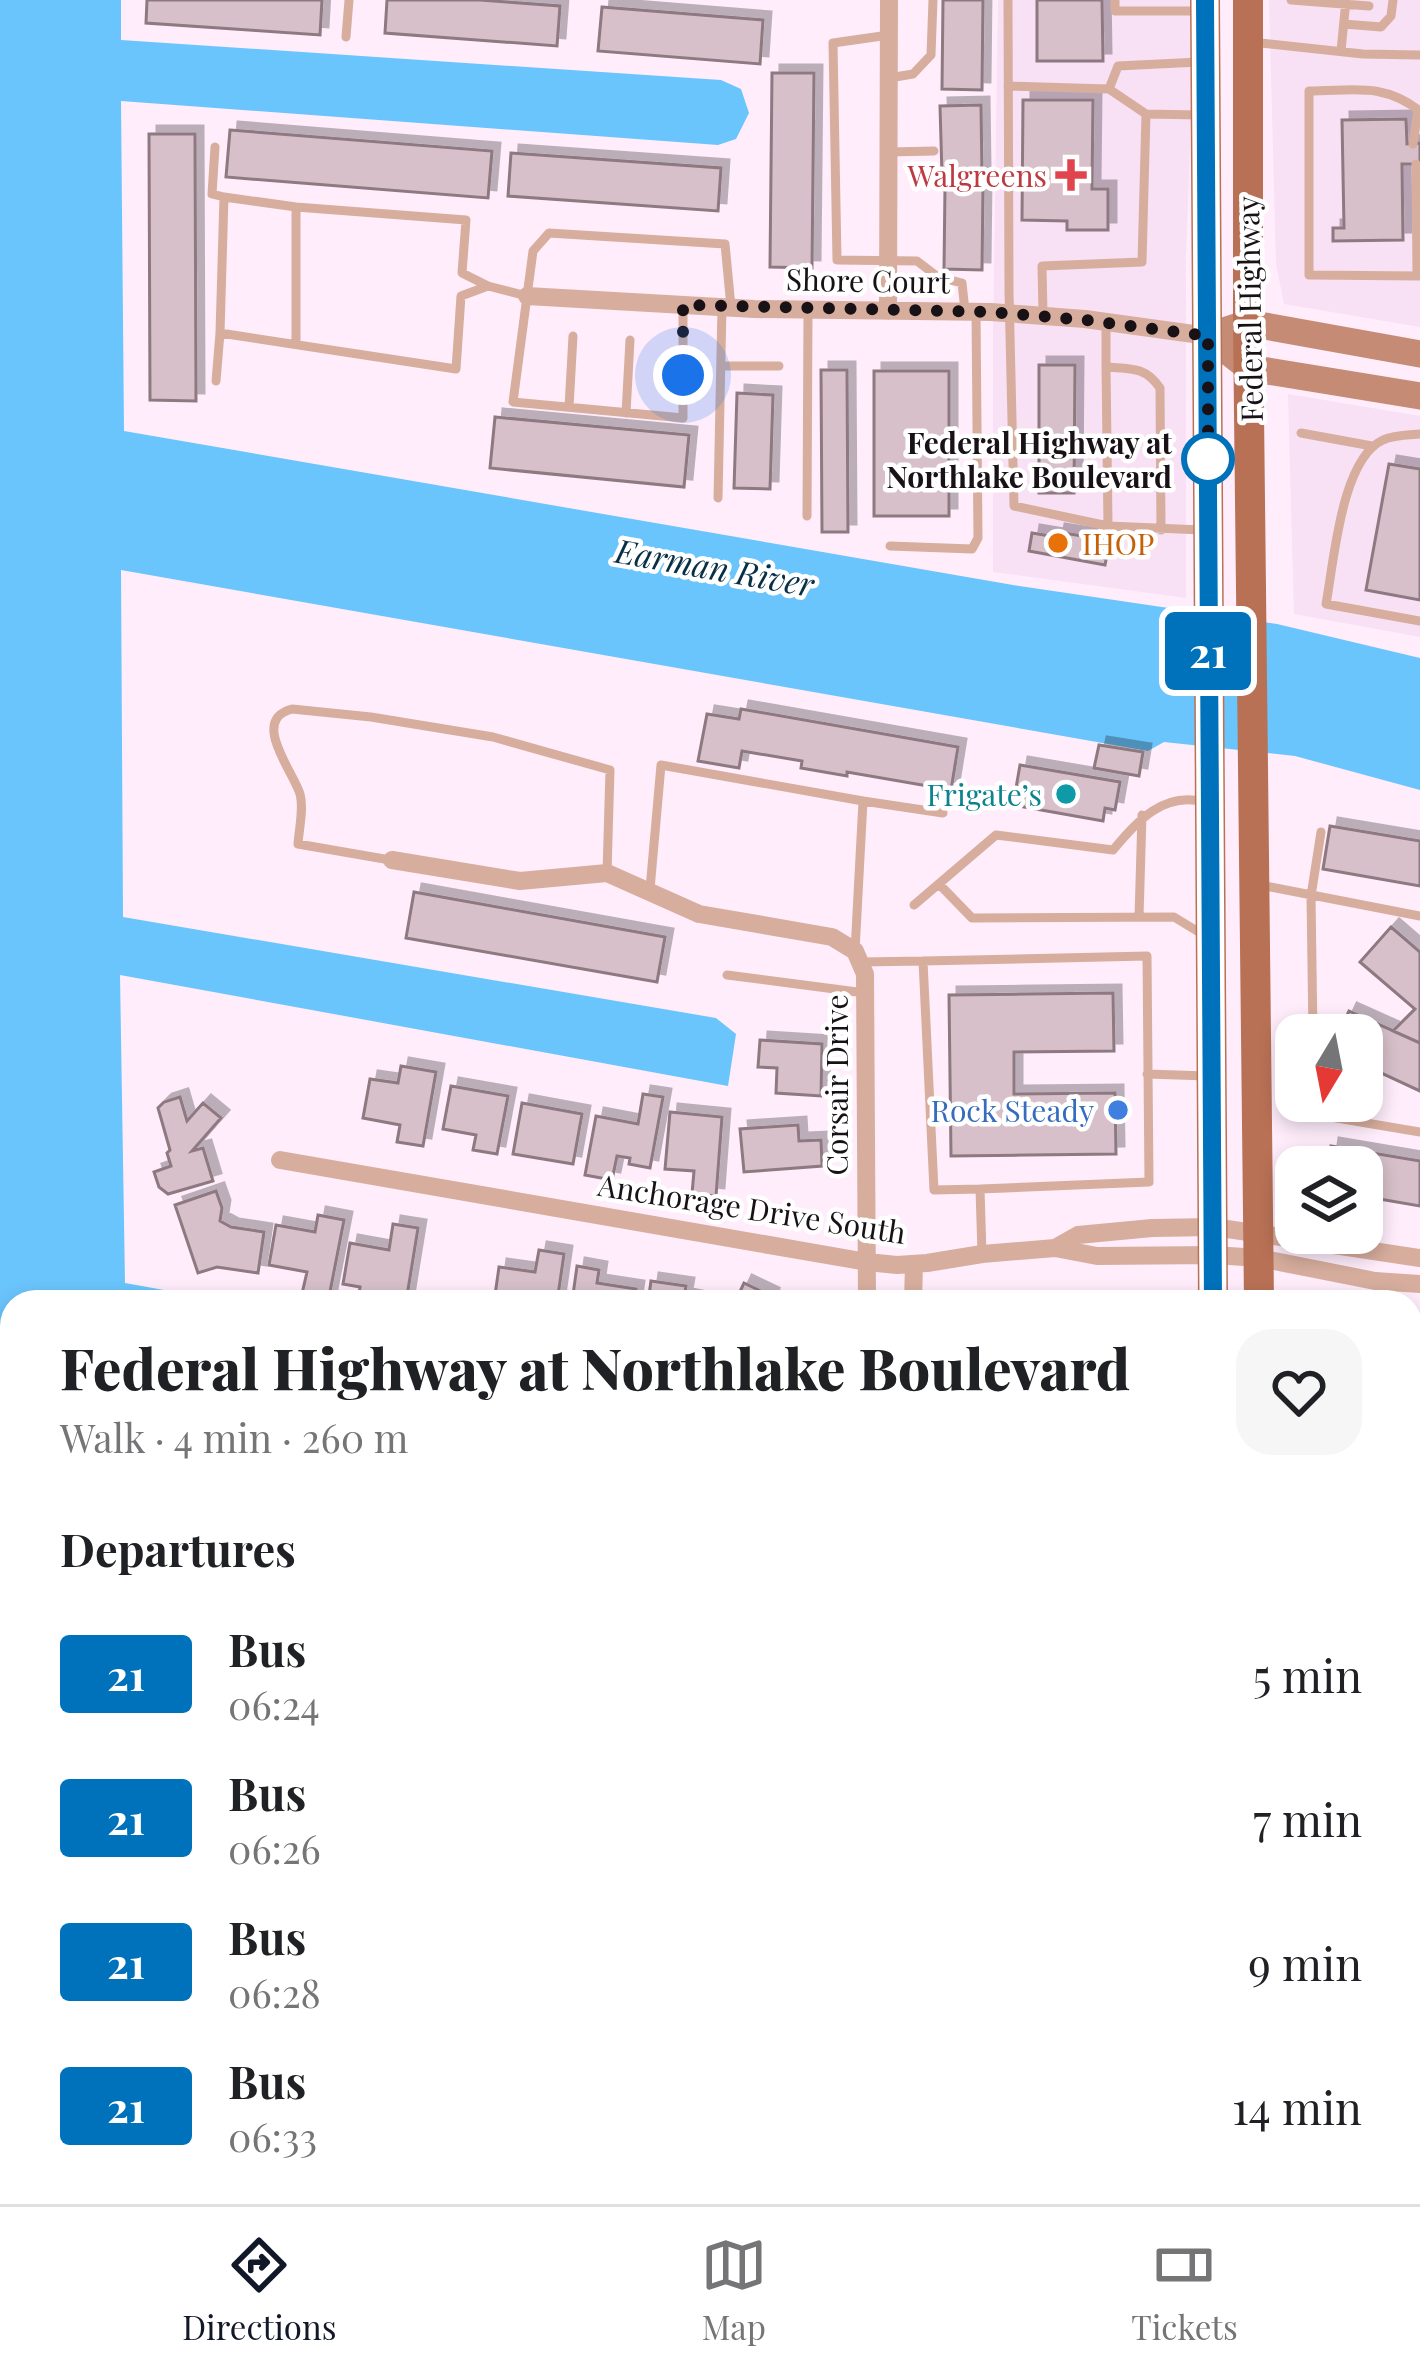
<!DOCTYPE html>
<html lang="en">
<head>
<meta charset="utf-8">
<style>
	body { margin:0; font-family:"Playfair Display",serif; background:#f6f6f6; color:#202124; height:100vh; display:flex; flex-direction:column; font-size:45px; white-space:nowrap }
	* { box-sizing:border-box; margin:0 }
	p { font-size:39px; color:#757577 }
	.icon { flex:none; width:66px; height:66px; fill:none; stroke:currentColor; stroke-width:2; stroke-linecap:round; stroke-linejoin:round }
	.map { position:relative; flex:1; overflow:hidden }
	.details { position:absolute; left:0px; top:1290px; width:1422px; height:915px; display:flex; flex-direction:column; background:#fff; border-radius:36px 36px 0 0; box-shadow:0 6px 18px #0003 }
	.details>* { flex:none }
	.badge { padding:0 24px; border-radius:9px; font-size:42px; line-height:78px }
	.needle { width:78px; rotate:190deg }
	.controls { position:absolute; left:1275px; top:1014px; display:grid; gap:24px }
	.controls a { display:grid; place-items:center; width:108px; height:108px; border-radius:24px; background:#fff; box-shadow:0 6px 18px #0003; font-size:60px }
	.you { position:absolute; width:60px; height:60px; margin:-30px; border:9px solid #fff; border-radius:50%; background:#1a73e8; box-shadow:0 0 0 18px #1a73e833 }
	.map>.badge { position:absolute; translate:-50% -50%; box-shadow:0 0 0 6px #fff }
	h2 { padding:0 60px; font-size:45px; line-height:108px }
	.round { display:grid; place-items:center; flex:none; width:126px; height:126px; border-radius:36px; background:#f6f6f6 }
	.head { display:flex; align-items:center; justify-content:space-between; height:204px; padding:0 60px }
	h1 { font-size:57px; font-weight:800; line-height:90px }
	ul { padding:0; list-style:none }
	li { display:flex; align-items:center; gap:36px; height:144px; padding:0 60px }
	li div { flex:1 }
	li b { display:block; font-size:45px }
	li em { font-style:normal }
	li .badge { min-width:132px; font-weight:700; text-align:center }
	.tabs { display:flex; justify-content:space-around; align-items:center; height:168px; border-top:3px solid #e0e0e0; background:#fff; font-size:33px; color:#757577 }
	.tabs a { display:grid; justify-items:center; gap:6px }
	.tabs .selected { color:#111827 }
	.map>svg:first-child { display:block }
	.built { fill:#f8e0f5 }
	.water { fill:#6ac5fc }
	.building { fill:#d7c0c9; stroke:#8e7981; stroke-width:3; filter:url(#shadow) }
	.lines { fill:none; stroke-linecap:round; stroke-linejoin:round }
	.lane { stroke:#d7ae9e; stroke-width:9 }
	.street { stroke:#d7ae9e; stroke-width:18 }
	.secondary { stroke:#c68b74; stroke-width:27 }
	.primary { stroke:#b97155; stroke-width:30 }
	.line-casing { stroke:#fff; stroke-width:27 }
	.line { stroke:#0072bc; stroke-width:18 }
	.walk { stroke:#181217; stroke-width:12; stroke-dasharray:0 21.6 }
	.health-dot { fill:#e0444e; stroke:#fff; stroke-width:4.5 }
	.stop-dot { fill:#fff; stroke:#0072bc; stroke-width:6 }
	.food-dot { fill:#e8710a; stroke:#fff; stroke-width:4.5 }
	.culture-dot { fill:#0f9aa8; stroke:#fff; stroke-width:4.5 }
	.shop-dot { fill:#3f7fe0; stroke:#fff; stroke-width:4.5 }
	.labels { text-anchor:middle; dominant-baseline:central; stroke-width:9; stroke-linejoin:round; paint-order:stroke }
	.health-label { font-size:30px; fill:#be3a42; stroke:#fff; text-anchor:end }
	.street-label { font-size:30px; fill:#181217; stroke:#fff }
	.stop-label { font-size:30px; font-weight:bold; fill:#181217; stroke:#fff; text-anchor:end }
	.food-label { font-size:30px; fill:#c56008; stroke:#fff; text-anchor:start }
	.culture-label { font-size:30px; fill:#0d838f; stroke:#fff; text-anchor:end }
	.shop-label { font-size:30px; fill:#366cbe; stroke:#fff; text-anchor:end }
	.water-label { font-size:33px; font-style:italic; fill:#073046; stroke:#fff }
</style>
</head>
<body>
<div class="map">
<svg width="1420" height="2204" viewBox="0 0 1420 2204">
	<defs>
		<filter id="shadow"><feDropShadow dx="8" dy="-8" stdDeviation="0" flood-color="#0004"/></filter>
	</defs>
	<rect width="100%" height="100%" fill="#ffedfc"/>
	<path class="built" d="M998 0H1195L1186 257V598L993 572V338Z
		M1269 0H1420V327L1284 304 1276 264Z
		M1288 394 1420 416V637L1294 614Z"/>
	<path class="water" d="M0 0H121V40L721 80 741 89 749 113 736 139 718 145 121 101 124 431 1013 585 1277 624 1420 658V790L1295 756 1164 742 1148 751 121 570 123 917 716 1018 736 1034 728 1086 120 975 125 1283 231 1302H12V2193H122V2204H0Z"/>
	<path class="building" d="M147 0H322L320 35 146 23Z
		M387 0H480L560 6 557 46 385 33Z
		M943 0H983L982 90 942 89Z
		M1037 0H1102L1103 61H1037Z
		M602 7 763 20 760 64 598 51Z
		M772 73H814L812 268 770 267Z
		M1023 100H1093L1092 189H1108V230H1067V221L1022 220Z
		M981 105 982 175H942L940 106Z
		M1406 119 1407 144 1420 143V164H1402L1403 240 1333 241V228H1344L1342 120Z
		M230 130 492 151 488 198 226 177Z
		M149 134H195L196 401 150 400Z
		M511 153 721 168 718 211 508 196Z
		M945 187 983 188 982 270 944 269Z
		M1039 365H1075L1074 493H1039Z
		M821 370H847L848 532H822Z
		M874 371H949V516H874Z
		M737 393 773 395 770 489 734 488Z
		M495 417 689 435 684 487 490 468Z
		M1389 464 1420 469V600L1366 590Z
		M1057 532 1089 537V541L1109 544 1105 565 1029 551 1032 533 1056 537Z
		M741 709 958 747 951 790 847 772V776L801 768 802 761 742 751 739 768 698 761 707 714 739 719Z
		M1099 745 1143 752 1139 776 1094 768Z
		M1020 765 1120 782 1115 810 1105 808 1103 821 1013 805Z
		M1330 826 1420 841V886L1323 869Z
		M414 892 665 937 657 982 406 938Z
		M1391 927 1420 952V1043L1393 1031 1415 1009 1360 962Z
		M1113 993 1114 1051 1014 1052V1094L1115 1093 1116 1154 951 1156 949 995Z
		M1349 1011 1420 1043V1091L1362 1064V1035H1338Z
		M760 1040 822 1044 821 1096 776 1093 777 1068 758 1067Z
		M401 1066 436 1072 423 1146 397 1142 400 1125 363 1118 370 1079 398 1083Z
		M451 1086 508 1096 497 1154 473 1150 476 1135 443 1129Z
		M643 1094 663 1097 650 1168 629 1164 630 1158 617 1156 612 1180 585 1175 596 1116 638 1124Z
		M180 1097 187 1121 203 1103 221 1118 192 1151 203 1148 213 1181 168 1194 159 1187 154 1172 171 1166 167 1153 170 1150 158 1108 164 1102Z
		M522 1103 582 1114 573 1164 513 1154Z
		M670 1112 722 1117 716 1196 692 1194 694 1171 665 1169Z
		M798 1125 799 1141 821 1140 822 1166 744 1172 740 1129Z
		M1331 1146 1420 1161V1206L1362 1196V1167H1328Z
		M216 1191 222 1208 220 1221 231 1227 264 1232 258 1273 217 1267 198 1273 175 1205Z
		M318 1215 344 1220 328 1302 301 1298 307 1272 269 1265 276 1225 315 1232Z
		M393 1224 418 1228 406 1302 359 1294 360 1287 343 1284 350 1243 389 1250Z
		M539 1250 564 1254 557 1302H494L499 1267 535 1272Z
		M577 1266 599 1270 597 1283 636 1289 634 1302H572Z
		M651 1281 686 1286 684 1297 710 1302H648Z
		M744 1283 771 1296 770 1298 779 1302H735Z
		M1410 1342H1420V1381H1410Z
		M1420 1444V1481H1410V1445Z
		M1410 1618 1420 1620V1658L1410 1656Z
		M1410 1727 1420 1728V1761L1416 1784 1410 1783Z
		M152 2193H215L210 2204H188L189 2201 175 2196 172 2204H153L149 2202Z
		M328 2193H387L385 2204H326Z
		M424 2193H463L461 2204H401L402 2199 422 2203Z
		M478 2193H541L539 2204H475Z"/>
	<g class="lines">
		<path class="lane" d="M1008 0 1009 292 1014 506 1108 526 1202 530
			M1115 0V11H1199
			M1291 0 1369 6
			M1344 24 1381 27 1391 16 1393 0
			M889 35 833 43 837 260 917 261 938 277 962 283 965 311
			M346 37 349 0
			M1252 42 1363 54 1420 55
			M1341 51 1346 0
			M889 78 913 74 931 55 933 0
			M1008 86 1109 89 1146 114
			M1109 89 1118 66 1199 62
			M1420 111C1382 82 1354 91 1309 91V275L1420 276
			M1413 144 1418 110
			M215 147 212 194 224 197
			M889 152 934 151
			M1416 164 1417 275
			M488 286 461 296 456 369 220 333 224 197 296 207 466 220 462 273 488 286 527 296
			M683 305V418L513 402 533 251 549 233 725 244 731 307
			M1043 314 1042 266 1142 262 1146 114 1200 115
			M1106 322V367C1131 369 1145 366 1160 388L1161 530
			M296 343V207
			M721 366H779
			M1106 367 1108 526
			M216 381 220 333
			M569 407 573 336
			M626 413 630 340
			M1301 433 1372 446
			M1420 434C1409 435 1393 435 1383 440 1341 459 1334 562 1326 604L1420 621
			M718 498 722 307
			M807 516 808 310
			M890 546 972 549 978 538 976 312
			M863 801 943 813
			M390 860 298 844C299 829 304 808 300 794 293 771 250 720 292 709L371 717 493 737 610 770 607 873
			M939 884 972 918 1174 917 1202 934
			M1260 885 1420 916
			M650 889 661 765 863 801 855 951
			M914 905 996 835 1113 850C1137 822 1163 791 1204 802
			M1139 917 1142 815
			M862 962 923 961
			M727 975 865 993
			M1313 1035 1311 896 1321 832
			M1147 1074 1207 1076
			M1313 1101V1114L1420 1132
			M980 1189 934 1190 923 961 1147 956 1149 1182 980 1189 982 1254
			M1410 1595 1420 1597
			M1410 1660 1420 1662
			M1410 1697 1420 1698
			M1410 1804 1420 1806
			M1410 1839 1420 1841
			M1410 1909 1420 1911
			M1410 1929 1420 1931
			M1410 2002 1420 2003"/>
		<path class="street" d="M527 296 754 309 991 312 1085 319 1208 336
			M888 311 889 0
			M392 860 520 881 607 873 699 914 832 937 855 951 865 974 867 1302
			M280 1160 867 1262 897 1265 927 1263 982 1254 1055 1248 1078 1235 1152 1228 1214 1227 1420 1258
			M1055 1248 1097 1256 1214 1255 1259 1258 1375 1281 1420 1284
			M913 1302 914 1264
			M1410 1550 1420 1551
			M872 2193V2204
			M933 2193 947 2204"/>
		<path class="secondary" d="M1208 336 1249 368 1420 396
			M1208 336 1248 323 1420 354"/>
		<path class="primary" d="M1205 0 1213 1302
			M1248 0V323L1259 1302
			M1206 2204V2193
			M1254 2204 1255 2193"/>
	</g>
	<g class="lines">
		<defs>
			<path id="line" d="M1205 0 1213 1302"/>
		</defs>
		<use href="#line" class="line-casing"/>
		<use href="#line" class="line"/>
		<path class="walk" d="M683 375V305L991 312 1085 320 1208 336V459"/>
	</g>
	<path class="health-dot" d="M1065 157h12v12h12v12h-12v12h-12v-12h-12v-12h12z"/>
	<circle class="stop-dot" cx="1208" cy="459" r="24"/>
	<circle class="food-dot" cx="1058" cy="543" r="12"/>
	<circle class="culture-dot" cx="1066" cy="794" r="12"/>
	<circle class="shop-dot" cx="1118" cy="1110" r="12"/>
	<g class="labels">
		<g class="health-label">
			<text x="1047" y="175">Walgreens</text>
		</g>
		<g class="street-label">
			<text transform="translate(868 280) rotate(1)">Shore Court</text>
			<text transform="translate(1249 309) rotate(-91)">Federal Highway</text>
			<text transform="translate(836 1085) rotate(-90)">Corsair Drive</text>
			<text transform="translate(752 1208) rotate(9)">Anchorage Drive South</text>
		</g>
		<g class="stop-label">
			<text x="1172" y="442">Federal Highway at<tspan x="1172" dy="34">Northlake Boulevard</tspan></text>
		</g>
		<g class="food-label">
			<text x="1082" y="543">IHOP</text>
		</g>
		<g class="culture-label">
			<text x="1042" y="794">Frigate’s</text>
		</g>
		<g class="shop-label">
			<text x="1094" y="1110">Rock Steady</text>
		</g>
		<g class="water-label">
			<text transform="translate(715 566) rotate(10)">Earman River</text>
		</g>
	</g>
</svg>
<div class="controls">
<a><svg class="needle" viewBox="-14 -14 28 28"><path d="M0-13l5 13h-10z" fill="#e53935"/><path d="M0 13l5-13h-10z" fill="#757577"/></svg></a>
<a><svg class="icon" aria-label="layers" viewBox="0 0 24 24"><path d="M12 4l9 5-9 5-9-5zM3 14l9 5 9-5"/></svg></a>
</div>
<div class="you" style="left:683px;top:375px"></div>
<b class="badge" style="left:1208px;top:651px;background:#0072bc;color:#fff">21</b>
<section class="details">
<div class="head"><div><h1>Federal Highway at Northlake Boulevard</h1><p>Walk · 4 min · 260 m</p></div><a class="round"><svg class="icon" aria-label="heart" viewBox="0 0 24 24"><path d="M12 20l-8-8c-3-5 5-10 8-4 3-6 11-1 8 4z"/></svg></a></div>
<h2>Departures</h2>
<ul>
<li><span class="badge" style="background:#0072bc;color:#fff">21</span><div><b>Bus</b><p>06:24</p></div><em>5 min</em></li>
<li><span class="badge" style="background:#0072bc;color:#fff">21</span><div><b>Bus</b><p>06:26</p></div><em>7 min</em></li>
<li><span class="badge" style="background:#0072bc;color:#fff">21</span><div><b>Bus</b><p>06:28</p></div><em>9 min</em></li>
<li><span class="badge" style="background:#0072bc;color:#fff">21</span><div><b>Bus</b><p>06:33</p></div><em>14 min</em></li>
</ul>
</section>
</div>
<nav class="tabs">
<a class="selected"><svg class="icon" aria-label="directions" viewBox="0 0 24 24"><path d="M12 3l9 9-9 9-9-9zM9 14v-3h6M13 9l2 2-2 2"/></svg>Directions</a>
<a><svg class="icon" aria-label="map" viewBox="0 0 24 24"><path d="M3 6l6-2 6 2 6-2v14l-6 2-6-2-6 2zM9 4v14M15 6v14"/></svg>Map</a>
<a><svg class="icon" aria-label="tickets" viewBox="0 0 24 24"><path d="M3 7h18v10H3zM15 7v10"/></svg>Tickets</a>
</nav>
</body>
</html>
